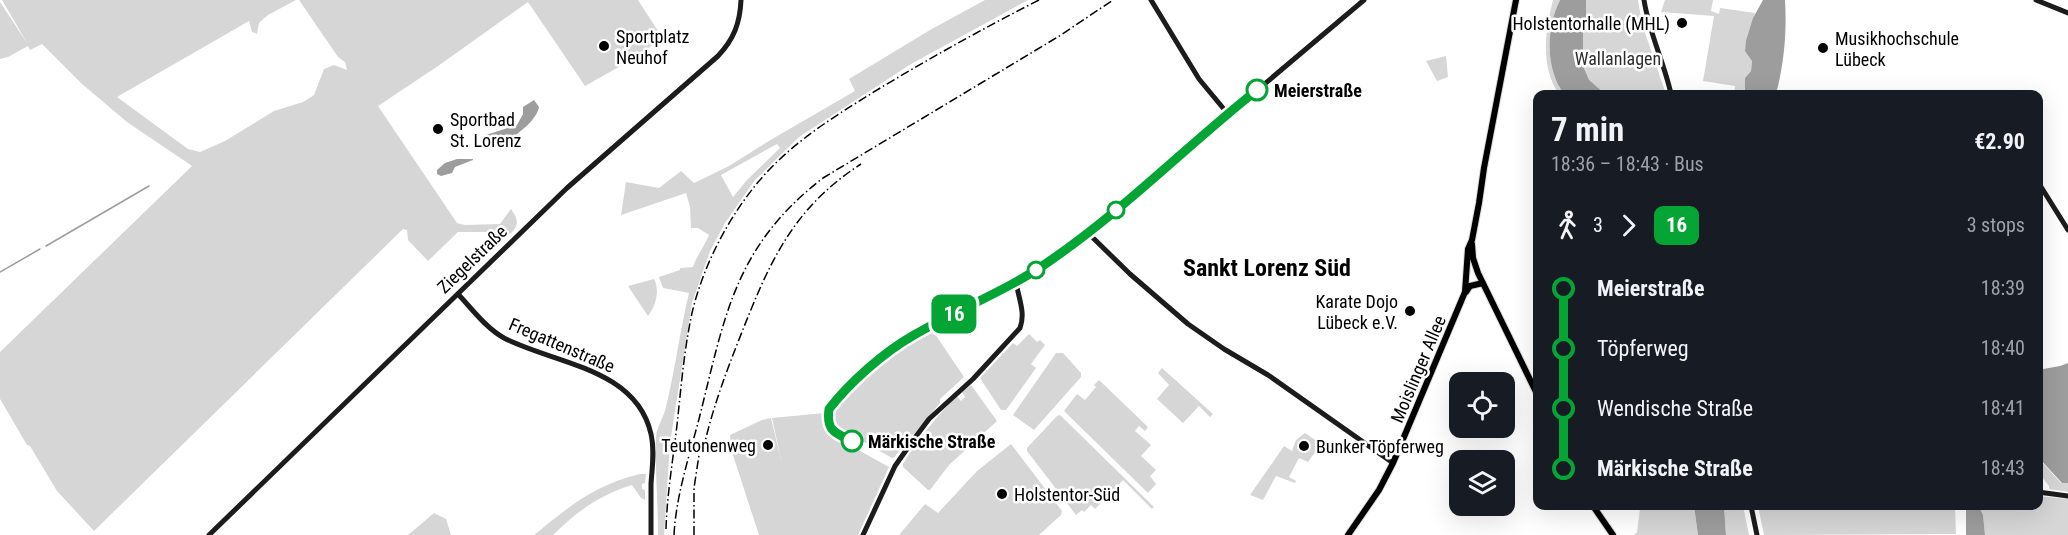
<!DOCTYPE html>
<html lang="en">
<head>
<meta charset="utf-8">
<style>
	body { margin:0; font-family:"Roboto Condensed",sans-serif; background:#242831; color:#f1f3f6; height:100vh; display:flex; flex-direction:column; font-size:22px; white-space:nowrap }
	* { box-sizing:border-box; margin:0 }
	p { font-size:20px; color:#9ea1a6 }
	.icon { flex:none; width:33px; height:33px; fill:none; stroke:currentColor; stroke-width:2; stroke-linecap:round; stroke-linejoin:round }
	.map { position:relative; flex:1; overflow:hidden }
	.drawer { position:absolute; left:1533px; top:90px; width:510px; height:420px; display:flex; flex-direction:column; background:#171b24; border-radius:12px; box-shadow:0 6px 24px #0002 }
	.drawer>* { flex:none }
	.badge { padding:0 12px; border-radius:9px; font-size:21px; line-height:39px }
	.tools { position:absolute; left:1449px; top:372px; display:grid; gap:12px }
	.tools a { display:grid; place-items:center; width:66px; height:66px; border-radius:12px; background:#171b24; box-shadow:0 6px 24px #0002; font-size:30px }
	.map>.badge { position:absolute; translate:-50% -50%; box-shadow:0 0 0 3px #fff }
	.legs { display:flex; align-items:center; gap:9px; height:66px; padding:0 18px; font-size:20px }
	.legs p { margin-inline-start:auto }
	.overview { display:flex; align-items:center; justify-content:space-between; height:102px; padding:0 18px }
	h1 { font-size:33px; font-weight:700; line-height:45px }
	ul { padding:0 18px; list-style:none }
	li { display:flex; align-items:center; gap:21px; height:60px; font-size:22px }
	li i { display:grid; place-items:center; width:9px; height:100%; margin:0 8px; background:currentColor }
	li i::after { content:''; width:15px; height:15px; margin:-8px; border:4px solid; border-radius:50%; background:#171b24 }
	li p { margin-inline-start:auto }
	li:first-child i { background:linear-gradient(#0000 50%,currentColor 0) }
	li:last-child i { background:linear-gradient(currentColor 50%,#0000 0) }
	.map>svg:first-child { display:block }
	.green { fill:#d6d6d6; fill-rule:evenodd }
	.water { fill:#9d9d9d }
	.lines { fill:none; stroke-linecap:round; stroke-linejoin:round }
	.stream { stroke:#9d9d9d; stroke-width:1.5 }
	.primary-casing { stroke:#dbdbdb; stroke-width:8 }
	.secondary { stroke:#1c1c1c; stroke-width:5 }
	.primary { stroke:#000; stroke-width:6 }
	.rail { stroke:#000; stroke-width:1.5; stroke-dasharray:9 3 1.5 3; stroke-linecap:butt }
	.line-1-casing { stroke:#fff; stroke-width:14 }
	.line-1 { stroke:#04a535; stroke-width:9 }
	.poi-dot { fill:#000; stroke:#fff; stroke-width:2 }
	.stop-1-dot { fill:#fff; stroke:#04a535; stroke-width:3 }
	.labels { text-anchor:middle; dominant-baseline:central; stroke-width:5; stroke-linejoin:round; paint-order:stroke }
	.poi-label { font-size:18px; fill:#000; stroke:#fff; text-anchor:start }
	.park-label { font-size:18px; fill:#2d2d2d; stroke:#fff }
	.stop-label { font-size:18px; font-weight:bold; fill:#000; stroke:#fff; text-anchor:start }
	.street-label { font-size:18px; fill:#000; stroke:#fff }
	.district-label { font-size:24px; font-weight:bold; fill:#000; stroke:#fff }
</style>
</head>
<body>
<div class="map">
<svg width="2068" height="535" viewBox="0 0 2068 535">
	<rect width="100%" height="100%" fill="#fff"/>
	<path class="green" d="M2 0H296L268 15 259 23 257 34 252 32 249 21 117 97 188 149 200 152 225 141 274 111 303 102 314 95 324 69 334 65 347 70 345 62 338 57 299 0H638L662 37 640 55 585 86 528 2 438 66 378 106 457 223 465 225 500 224 511 209C518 219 520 225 510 234L498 232H458L428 261 408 240 407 230 403 229 94 531 57 491 30 446 27 445 0 399V352L192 166 127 122 82 84 42 44 30 50 28 46 8 57 0 59V2L27 43Z
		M985 0H1028L911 64 799 137 755 180 725 223 710 251 692 303 670 443 664 535H658C658 502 655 470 656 438 656 428 664 417 666 407 675 369 680 331 689 293L663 288 659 277 680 270V268L693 267C695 259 705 245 709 235L698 228H691L690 207 686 193 621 215 626 182 659 188 681 171 694 183 729 166 767 142 855 91 849 79 930 30ZM777 144 780 148 747 180 733 197 721 175Z
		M1553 0H1560C1546 28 1545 69 1564 94H1559C1540 67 1545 31 1553 0Z
		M1586 0H1638L1642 24 1666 94H1605L1589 81 1583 66V26L1586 20Z
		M1665 0H1713L1711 11 1719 14 1720 8 1755 13 1745 49 1752 61 1751 71 1745 78V94H1734L1735 86 1703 81 1714 16 1661 12Z
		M1446 56 1448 77 1437 81 1426 61Z
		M654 279C660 290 656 306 648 316L628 286Z
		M930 331H933L964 377 940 399V403L914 434 909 435 895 457 892 458 836 426C834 421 832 417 834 412 840 391 909 343 930 331Z
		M1029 334 1037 342 1040 340 1045 345 1031 364 1036 368 1006 410H1001L980 378 1013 343 1017 346Z
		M1056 353H1063L1081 373V377L1034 430 1013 415Z
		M1162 368 1213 414 1210 417 1199 406 1183 423 1157 399 1169 385 1158 373Z
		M1099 380 1148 427 1145 431 1139 426 1135 431 1151 445 1141 456 1156 470 1150 476 1156 484 1148 493 1064 411 1077 394 1085 400 1096 387 1094 385Z
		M971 385 997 421 949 465 930 490H928L903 467V464C918 439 936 417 957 396L961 401 965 397 962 392Z
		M824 413 825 427 831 435 889 467 858 535H759L731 449 730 435 762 420 771 418 782 464 772 418Z
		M1060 415 1154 507 1152 509 1123 480 1104 501 1101 498 1099 500 1101 503 1095 509 1091 505 1084 512 1082 510 1076 515 1027 451V448L1057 416Z
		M1305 433 1321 444 1308 462 1299 458 1289 477 1296 481 1295 483 1276 476 1263 500 1250 495 1284 446 1292 451 1296 440Z
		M1011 444 1062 511 1061 515 1039 535H899L925 504 938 513 977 471Z
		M2038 458 2061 483H2068V492L2049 489V486L2039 473Z
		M640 474H646L645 483 642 484V489L645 490V500L641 498 632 485C601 494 576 512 553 535H534C570 506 594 485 640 474Z
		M2039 496 2068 499V535H1985L1983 515 1979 506H2038Z
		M1647 506H1694L1698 535H1634L1637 532 1640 509Z
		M1724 506H1743L1749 535H1726Z
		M1758 506H1955L1956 534 1764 535Z
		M434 513 446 519 451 535H408Z"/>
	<path class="water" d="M1560 0H1586V20L1583 26V66L1589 80 1605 94H1564C1545 69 1546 28 1560 0Z
		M1763 0H1785C1787 32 1784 64 1776 94H1745V78L1751 71 1752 61 1745 51 1746 41 1753 18Z
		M534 100 539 107C536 123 513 136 501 147H492L487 141 486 135 517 125 523 114V107Z
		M457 159H473V160L455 167 452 173 441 176 437 174V170L445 163Z
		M2068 363V483H2062L2039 458 2038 370 2060 366Z
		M1694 506H1724L1726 535H1698Z
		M1966 506H1979L1983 515 1985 535H1966Z"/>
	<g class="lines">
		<path class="stream" d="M46 246 149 186
			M0 272 40 249"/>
		<defs>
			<path id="primary" d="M1472 244 1473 258 1478 273 1538 396
				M1466 292 1470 286 1483 283
				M1593 506 1613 535
				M1348 535 1379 490 1393 463 1465 292 1468 249 1472 240 1479 203 1484 168 1516 0"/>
		</defs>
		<use href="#primary" class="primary-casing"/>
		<path class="secondary" d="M1151 0 1199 79 1228 114
			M1644 0C1649 33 1664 62 1671 94
			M2036 0 2068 13
			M2038 182 2068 230
			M1088 233 1130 274 1188 324 1224 349 1268 375 1393 463
			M458 294C472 309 486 328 504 338 555 364 636 368 651 434 655 451 652 468 651 484 651 501 651 518 651 535
			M2038 492 2068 496
			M1751 506 1757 535
			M209 535 567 188 718 56C734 39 740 23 741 0
			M863 535 895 466 914 439 929 419 973 379 1020 328C1026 312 1018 298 1016 281L1053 259 1088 233 1364 0"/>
		<use href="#primary" class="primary"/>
		<path class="rail" d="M703 451C711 413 724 378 738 342 768 266 790 210 861 164
			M666 529C667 494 673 460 677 425 681 388 684 350 692 313 703 266 728 218 759 181 792 142 835 116 877 90 930 58 984 28 1039 0
			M674 535C676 496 689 457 699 419 725 316 734 247 823 178L1061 35 1113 0
			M694 535V488L701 442"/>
	</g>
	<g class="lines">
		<defs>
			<path id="line-1" d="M852 441C835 433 826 431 829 409 850 382 884 352 914 335 960 308 1011 289 1054 258 1126 208 1189 144 1257 90"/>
		</defs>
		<use href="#line-1" class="line-1-casing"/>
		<use href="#line-1" class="line-1"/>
	</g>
	<g class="poi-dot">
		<circle cx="1682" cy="23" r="6"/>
		<circle cx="604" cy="46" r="6"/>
		<circle cx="1823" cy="48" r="6"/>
		<circle cx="438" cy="129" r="6"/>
		<circle cx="1410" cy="311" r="6"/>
		<circle cx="768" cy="445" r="6"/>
		<circle cx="1304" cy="446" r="6"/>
		<circle cx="1002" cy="494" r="6"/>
	</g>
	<g class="stop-1-dot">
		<circle cx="1257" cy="90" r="10"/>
		<circle cx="1116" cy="210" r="8"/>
		<circle cx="1036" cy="270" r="8"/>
		<circle cx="852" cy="441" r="10"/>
	</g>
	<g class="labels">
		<g class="poi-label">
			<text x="1670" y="23" text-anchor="end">Holstentorhalle (MHL)</text>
			<text x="616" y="36">Sportplatz<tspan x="616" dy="21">Neuhof</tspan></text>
			<text x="1835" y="38">Musikhochschule<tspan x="1835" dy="21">Lübeck</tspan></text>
			<text x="450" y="119">Sportbad<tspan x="450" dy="21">St. Lorenz</tspan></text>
			<text x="1398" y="301" text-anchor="end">Karate Dojo<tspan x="1398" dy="21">Lübeck e.V.</tspan></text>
			<text x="756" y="445" text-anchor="end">Teutonenweg</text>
			<text x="1316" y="446">Bunker Töpferweg</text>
			<text x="1014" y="494">Holstentor-Süd</text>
		</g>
		<g class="park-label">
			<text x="1618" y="58">Wallanlagen</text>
		</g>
		<g class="stop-label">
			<text x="1274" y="90">Meierstraße</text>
			<text x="868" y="441">Märkische Straße</text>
		</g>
		<g class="street-label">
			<text transform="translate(472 259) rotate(-44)">Ziegelstraße</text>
			<text transform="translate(562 345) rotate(23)">Fregattenstraße</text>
			<text transform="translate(1418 369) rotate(-67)">Moislinger Allee</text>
		</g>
		<g class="district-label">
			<text x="1267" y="268">Sankt Lorenz Süd</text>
		</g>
	</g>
</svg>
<div class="tools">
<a><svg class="icon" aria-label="locate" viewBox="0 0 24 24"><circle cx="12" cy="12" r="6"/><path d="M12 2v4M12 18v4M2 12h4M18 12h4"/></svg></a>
<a><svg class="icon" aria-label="layers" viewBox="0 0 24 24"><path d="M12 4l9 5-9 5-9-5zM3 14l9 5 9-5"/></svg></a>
</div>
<b class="badge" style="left:954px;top:314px;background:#04a535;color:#fff">16</b>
<section class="drawer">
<div class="overview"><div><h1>7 min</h1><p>18:36 – 18:43 · Bus</p></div><b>€2.90</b></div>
<div class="legs"><svg class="icon" aria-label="walk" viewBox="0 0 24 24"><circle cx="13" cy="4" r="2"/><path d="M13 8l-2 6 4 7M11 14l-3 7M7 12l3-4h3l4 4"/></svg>3<svg class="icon" aria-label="forward" viewBox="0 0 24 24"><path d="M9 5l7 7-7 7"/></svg><b class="badge" style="background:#04a535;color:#fff">16</b><p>3 stops</p></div>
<ul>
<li><i style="color:#04a535"></i><b>Meierstraße</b><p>18:39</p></li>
<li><i style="color:#04a535"></i><span>Töpferweg</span><p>18:40</p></li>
<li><i style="color:#04a535"></i><span>Wendische Straße</span><p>18:41</p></li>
<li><i style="color:#04a535"></i><b>Märkische Straße</b><p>18:43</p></li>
</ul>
</section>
</div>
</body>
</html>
